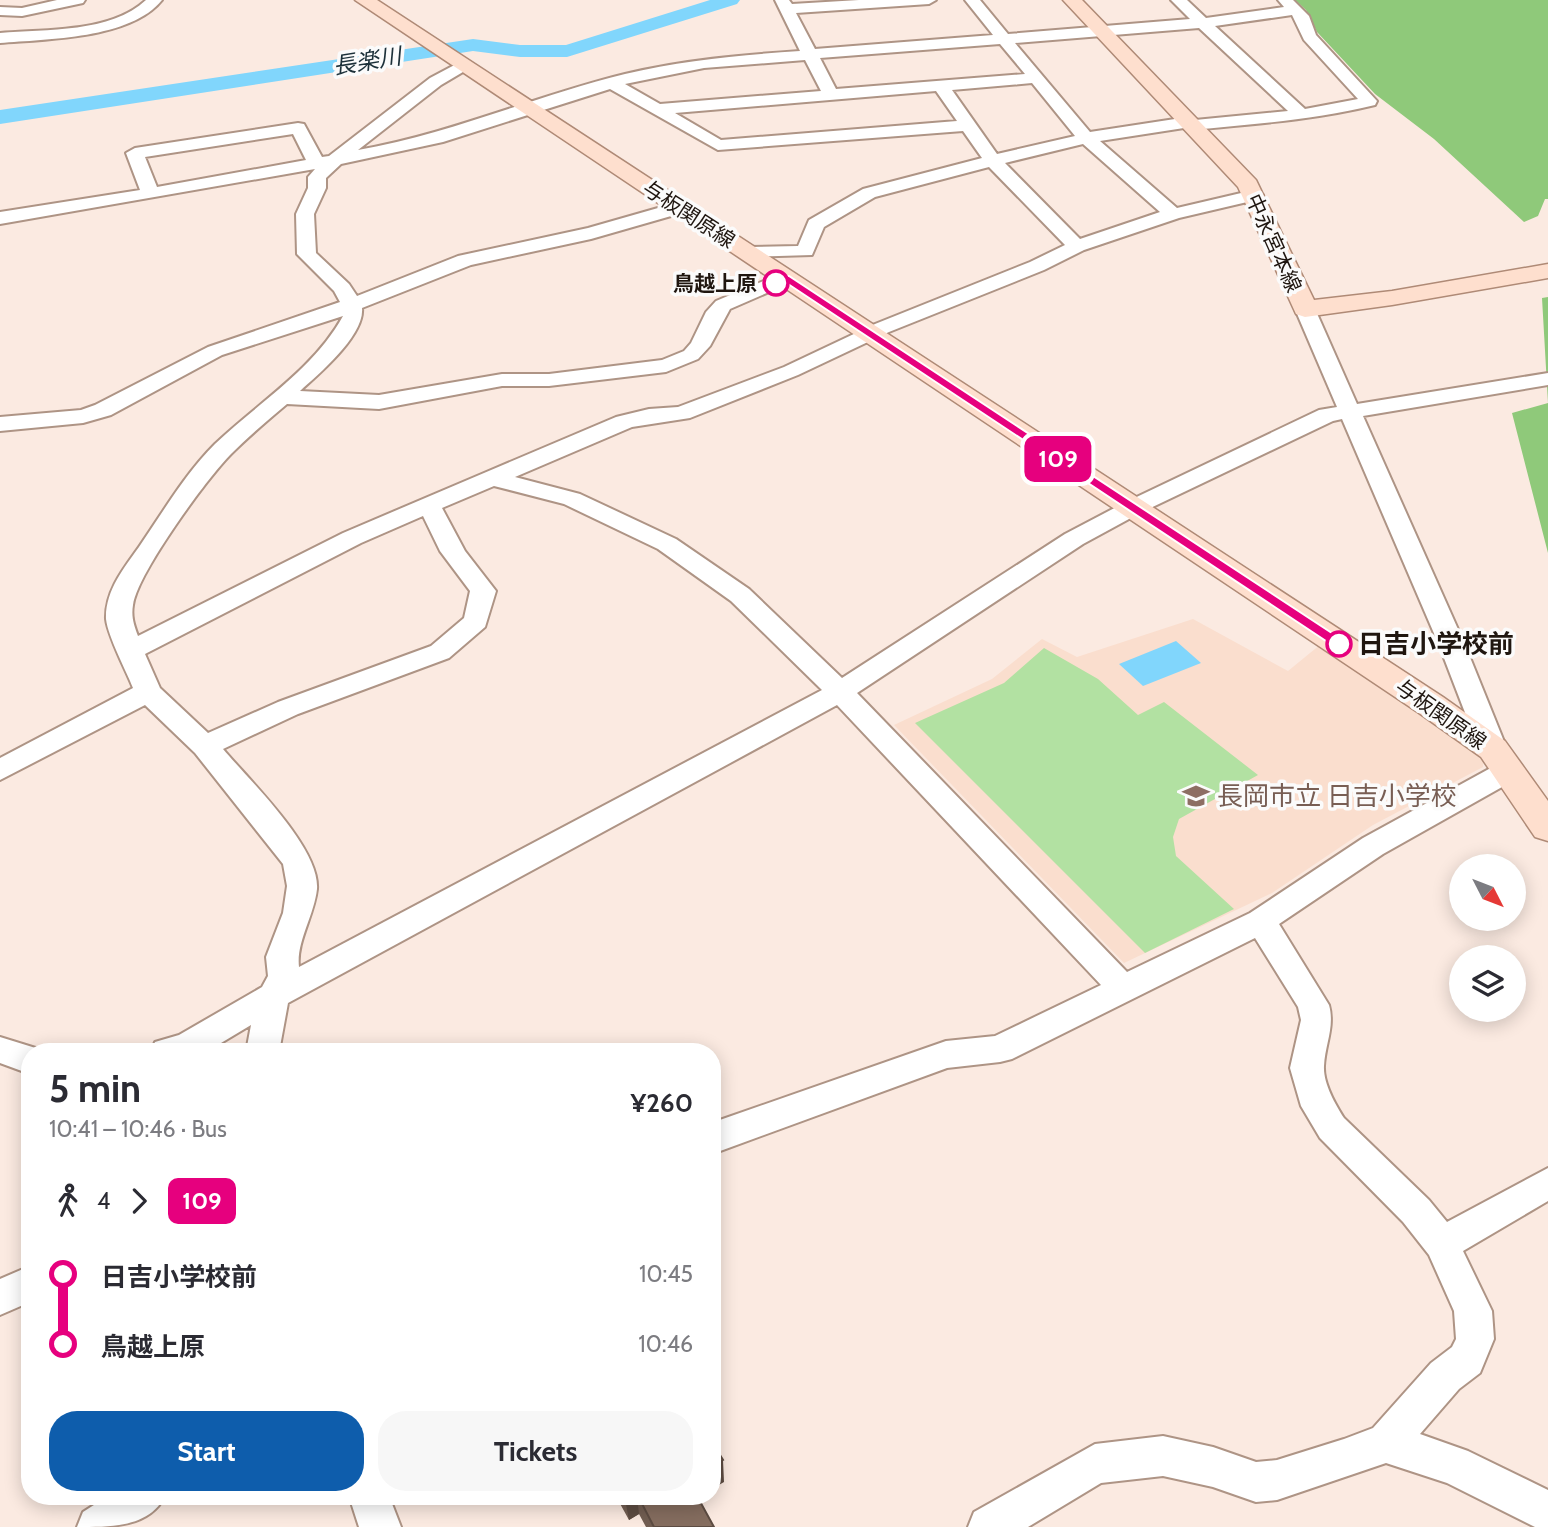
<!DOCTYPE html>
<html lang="en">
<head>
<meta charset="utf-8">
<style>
	body { margin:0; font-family:Cabin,"Noto Sans JP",sans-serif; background:#f7f7f7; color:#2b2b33; height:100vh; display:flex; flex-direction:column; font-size:26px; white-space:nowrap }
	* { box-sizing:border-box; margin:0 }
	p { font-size:23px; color:#7c7c81 }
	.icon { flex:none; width:38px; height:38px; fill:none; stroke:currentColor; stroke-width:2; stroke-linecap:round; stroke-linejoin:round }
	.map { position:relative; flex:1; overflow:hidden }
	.sheet { position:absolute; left:21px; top:1043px; width:700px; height:462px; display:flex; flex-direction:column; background:#fff; border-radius:28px; box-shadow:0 4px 18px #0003 }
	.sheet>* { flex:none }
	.badge { padding:0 14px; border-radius:10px; font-size:24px; line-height:46px }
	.needle { width:46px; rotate:132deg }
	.buttons { position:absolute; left:1449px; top:854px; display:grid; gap:14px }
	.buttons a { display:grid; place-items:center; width:77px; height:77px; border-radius:50%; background:#fff; box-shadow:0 4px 18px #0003; font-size:35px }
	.map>.badge { position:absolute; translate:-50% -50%; box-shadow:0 0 0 4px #fff }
	.legs { display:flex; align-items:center; gap:10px; height:77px; padding:0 28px; font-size:23px }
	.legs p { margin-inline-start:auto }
	.overview { display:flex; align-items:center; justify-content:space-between; height:119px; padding:0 28px }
	h1 { font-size:38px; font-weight:700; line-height:52px }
	.action { display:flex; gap:14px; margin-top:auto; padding:14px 28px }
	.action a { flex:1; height:80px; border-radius:28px; background:#0e5dac; color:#fff; font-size:28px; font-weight:700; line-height:80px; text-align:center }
	.action a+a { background:#f7f7f7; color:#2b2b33 }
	ul { padding:0 28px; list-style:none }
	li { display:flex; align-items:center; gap:24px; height:70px; font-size:26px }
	li i { display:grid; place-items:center; width:10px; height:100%; margin:0 9px; background:currentColor }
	li i::after { content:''; width:18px; height:18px; margin:-9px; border:5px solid; border-radius:50%; background:#fff }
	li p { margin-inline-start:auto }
	li:first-child i { background:linear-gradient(#0000 50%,currentColor 0) }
	li:last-child i { background:linear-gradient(currentColor 50%,#0000 0) }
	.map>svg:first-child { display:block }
	.built { fill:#fadece }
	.green { fill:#b2e1a2 }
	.forest { fill:#8fc97a }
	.water { fill:#81d6fc }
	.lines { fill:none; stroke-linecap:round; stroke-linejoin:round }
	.river { fill:#81d6fc; fill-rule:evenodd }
	.minor-casing { stroke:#ae9485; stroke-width:4 }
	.major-casing { stroke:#af8a76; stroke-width:3 }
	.minor { fill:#fff; fill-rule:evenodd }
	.major { fill:#fedfce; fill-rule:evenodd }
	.wall { fill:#725e52 }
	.shaded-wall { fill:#5d4c42 }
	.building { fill:#856d5f; stroke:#5d4c42; stroke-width:2 }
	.line-1 { fill:#e6007e; stroke:#fff; stroke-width:2 }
	.stop-1-dot { fill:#fff; stroke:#e6007e; stroke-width:3.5 }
	.labels { text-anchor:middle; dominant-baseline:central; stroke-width:7; stroke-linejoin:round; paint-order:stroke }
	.far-street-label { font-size:21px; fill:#1f1610; stroke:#fbfbfb }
	.far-stop-label { font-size:21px; font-weight:bold; fill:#1f1610; stroke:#fbfbfb; text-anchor:end }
	.far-water-label { font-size:23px; font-style:italic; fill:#1c3039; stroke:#fbfbfb }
	.stop-label { font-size:26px; font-weight:bold; fill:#1f1610; stroke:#fbfbfb; text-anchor:start }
	.education-label { font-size:26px; fill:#785e54; stroke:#fbfbfb; text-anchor:start }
</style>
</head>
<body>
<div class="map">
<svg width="1548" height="1527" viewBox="0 0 1548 1527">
	<rect width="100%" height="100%" fill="#fbeae1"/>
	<path class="built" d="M1193 619 1288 671 1321 644 1484 757 1483 767 1373 825 1272 893 1124 963 894 725 992 679 1042 639 1077 657Z"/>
	<path class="green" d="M1044 648 1098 679 1138 715 1164 702 1258 775 1179 819 1173 837 1176 856 1234 909 1145 953 915 723 1004 683Z"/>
	<path class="forest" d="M1295 0H1548V199H1545L1538 216 1524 222 1434 139 1375 94 1317 32 1306 10Z
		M1548 297V553L1512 413 1548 403 1542 298Z"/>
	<path class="water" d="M1176 641 1201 663 1143 686 1119 664Z"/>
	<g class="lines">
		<path class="river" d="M710 0H740L737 4 567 57H520L473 51 0 124V110L473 39 520 45H566Z"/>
		<defs>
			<path id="minor" d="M57 0H85L83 3 22 16 0 15V7L22 8Z
				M146 0H162C131 39 47 39 0 43V33C46 29 111 33 146 0Z
				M775 0H789L792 4 859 0H936L929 4 796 13 815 49 993 35 965 0H980L1008 34 1190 19 1171 0H1187L1206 18 1284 7 1278 0H1293L1309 16 1316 35 1377 101 1375 105C1314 120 1253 124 1191 130L1184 128 1100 141 1177 208 1254 190 1263 195 1260 199 1179 218 1084 250 1044 270 889 332 798 375 690 418 632 427 515 477 580 494 676 539 749 589 842 678 1065 534 1124 503 1319 410 1337 407 1295 309 1298 305H1312L1315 309 1357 404 1548 373V385L1363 416 1465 645 1507 749 1503 756 1493 759 1483 756 1479 749 1439 645 1342 419 1333 421 1140 513 1083 544 857 693 1127 972 1250 913 1363 838 1498 764 1508 761 1518 764 1522 771 1518 778 1383 854 1279 924 1329 1005C1335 1027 1325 1044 1324 1066 1323 1083 1335 1104 1344 1118L1429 1200 1447 1222 1548 1168V1201L1463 1251 1492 1311 1494 1339 1480 1373 1459 1389 1420 1434 1468 1451 1548 1490V1527H1535L1447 1483 1386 1463 1277 1500 1256 1502 1213 1487 1163 1476 1101 1483 1028 1527H968L974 1512 1095 1444 1163 1436 1213 1447 1256 1462 1277 1460 1344 1439 1373 1428 1431 1363 1452 1347 1456 1339 1454 1311 1429 1255 1403 1222 1320 1138 1301 1106 1290 1068 1301 1020 1298 1007 1255 938 1012 1059 1000 1062 947 1068 712 1154V1123L717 1121 946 1041 995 1036 1101 985 837 705 288 1003 279 1052H246L251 1025 206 1052H151L155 1042 179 1035 262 987 268 976 266 957 283 913 287 886 283 864 195 753 145 705 0 780V758L133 688C126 670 108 637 106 619 105 591 124 568 139 547 163 512 185 474 215 444 258 403 314 369 343 316L222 355 111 415 83 423 0 431V417L81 410 95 405 208 347 340 302 334 291 297 254 296 214 308 188V177L315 169 0 224V212L140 190 126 153 135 148 298 123 304 124 322 157 329 156 430 78 462 61 470 66 468 69 441 85 358 150C450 134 535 96 625 74 683 60 741 55 800 51ZM1292 15 1304 40 1358 99 1305 109 1215 26ZM1199 28 1288 111 1195 120 1188 117 1090 132 1015 43ZM1000 44 1025 74 836 89 820 58ZM805 60 821 91 660 104 625 84 704 68ZM1032 83 1075 136 997 154 952 90ZM610 89 718 150 963 131 982 158 863 189 809 220 798 246 749 247 742 249 739 253 742 257 812 255 824 227 875 197 989 167 1065 245 1030 262 875 324 784 367 678 407 649 409 616 417 484 473 343 533 138 636C134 625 131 617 133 605 137 574 207 478 231 454 249 436 268 420 287 404L379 409 502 386H549L666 372 698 359 710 346 730 309 792 282 795 278 785 272 716 301 706 312 691 343 684 351 662 360 549 374H502L379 395 300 391C319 374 365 335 362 308L471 265 591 239 685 212 688 208 679 202 588 228 458 256 357 296 349 284 316 253 314 214 326 188V178L341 164 443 142ZM936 91 957 121 721 140 675 113ZM293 134 306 160 157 187 145 157ZM1083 144 1160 212 1080 239 1005 163ZM494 486 564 504 658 549 731 601 822 690 299 967C296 942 314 916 317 889 320 848 250 781 223 749L298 714 449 658 485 627 496 591 465 551 442 508ZM423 516 440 551 470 591 464 618 431 646 278 702 208 733 160 688 145 654 361 543Z
				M0 1037 42 1050 30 1052V1074L0 1063Z
				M30 1266V1302L0 1315V1279Z
				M108 1496H165C149 1527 113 1527 77 1527L83 1512Z
				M349 1496H389L401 1527H359Z"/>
			<path id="major" d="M355 0H377L1443 697 1505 741 1548 801V841L1535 837 1481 757 1419 713Z
				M1063 0H1082L1256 180 1314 300 1392 291 1548 264V278L1392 305 1305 317 1296 314 1238 187Z"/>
		</defs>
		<use href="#minor" class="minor-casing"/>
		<use href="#major" class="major-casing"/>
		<use href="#minor" class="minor"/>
		<use href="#major" class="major"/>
	</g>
	<path class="wall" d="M617 1496H701L698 1498 714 1527H646L639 1514 629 1520 618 1500Z"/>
	<path class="shaded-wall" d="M723 1460 724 1482 712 1489V1466Z
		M630 1496H637L639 1514 629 1520 625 1499Z"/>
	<path class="building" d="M712 1442 723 1460 712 1466Z
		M638 1496H697L714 1527H654Z"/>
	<path class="line-1" d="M782 276H789L1344 641V647H1335L785 282 773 285V281Z"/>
	<defs>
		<symbol id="school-bare" viewBox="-9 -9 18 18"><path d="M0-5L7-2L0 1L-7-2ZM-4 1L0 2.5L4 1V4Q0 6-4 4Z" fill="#8d6e63" stroke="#fbfbfb" stroke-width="2.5" paint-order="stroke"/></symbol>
	</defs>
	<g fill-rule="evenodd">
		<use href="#school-bare" x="1177" y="777" width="38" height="38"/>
	</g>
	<g class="stop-1-dot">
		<circle cx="776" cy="283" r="12"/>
		<circle cx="1339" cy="644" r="12"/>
	</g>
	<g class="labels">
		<g class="far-street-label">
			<text transform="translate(689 214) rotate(33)">与板関原線</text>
			<text transform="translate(1274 243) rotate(66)">中永宮本線</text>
			<text transform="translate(1441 714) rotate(35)">与板関原線</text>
		</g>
		<g class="far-stop-label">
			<text x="757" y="283">鳥越上原</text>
		</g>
		<g class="far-water-label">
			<text transform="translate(367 61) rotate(-9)">長楽川</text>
		</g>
		<g class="stop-label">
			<text x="1358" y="644">日吉小学校前</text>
		</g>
		<g class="education-label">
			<text x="1217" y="796">長岡市立 日吉小学校</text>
		</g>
	</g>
</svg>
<div class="buttons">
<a><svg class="needle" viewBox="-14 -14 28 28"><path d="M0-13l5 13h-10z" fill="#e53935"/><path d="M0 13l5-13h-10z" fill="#7c7c81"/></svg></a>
<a><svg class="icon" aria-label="layers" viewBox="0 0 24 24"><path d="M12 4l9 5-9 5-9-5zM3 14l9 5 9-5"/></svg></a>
</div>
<b class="badge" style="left:1058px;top:459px;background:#e6007e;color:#fff">109</b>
<section class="sheet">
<div class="overview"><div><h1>5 min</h1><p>10:41 – 10:46 · Bus</p></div><b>¥260</b></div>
<div class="legs"><svg class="icon" aria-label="walk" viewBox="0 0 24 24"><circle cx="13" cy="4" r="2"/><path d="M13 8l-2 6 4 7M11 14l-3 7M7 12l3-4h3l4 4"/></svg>4<svg class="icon" aria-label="forward" viewBox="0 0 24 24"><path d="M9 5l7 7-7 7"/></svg><b class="badge" style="background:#e6007e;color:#fff">109</b></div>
<ul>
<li><i style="color:#e6007e"></i><b>日吉小学校前</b><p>10:45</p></li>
<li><i style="color:#e6007e"></i><b>鳥越上原</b><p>10:46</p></li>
</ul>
<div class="action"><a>Start</a><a>Tickets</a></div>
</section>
</div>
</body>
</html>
